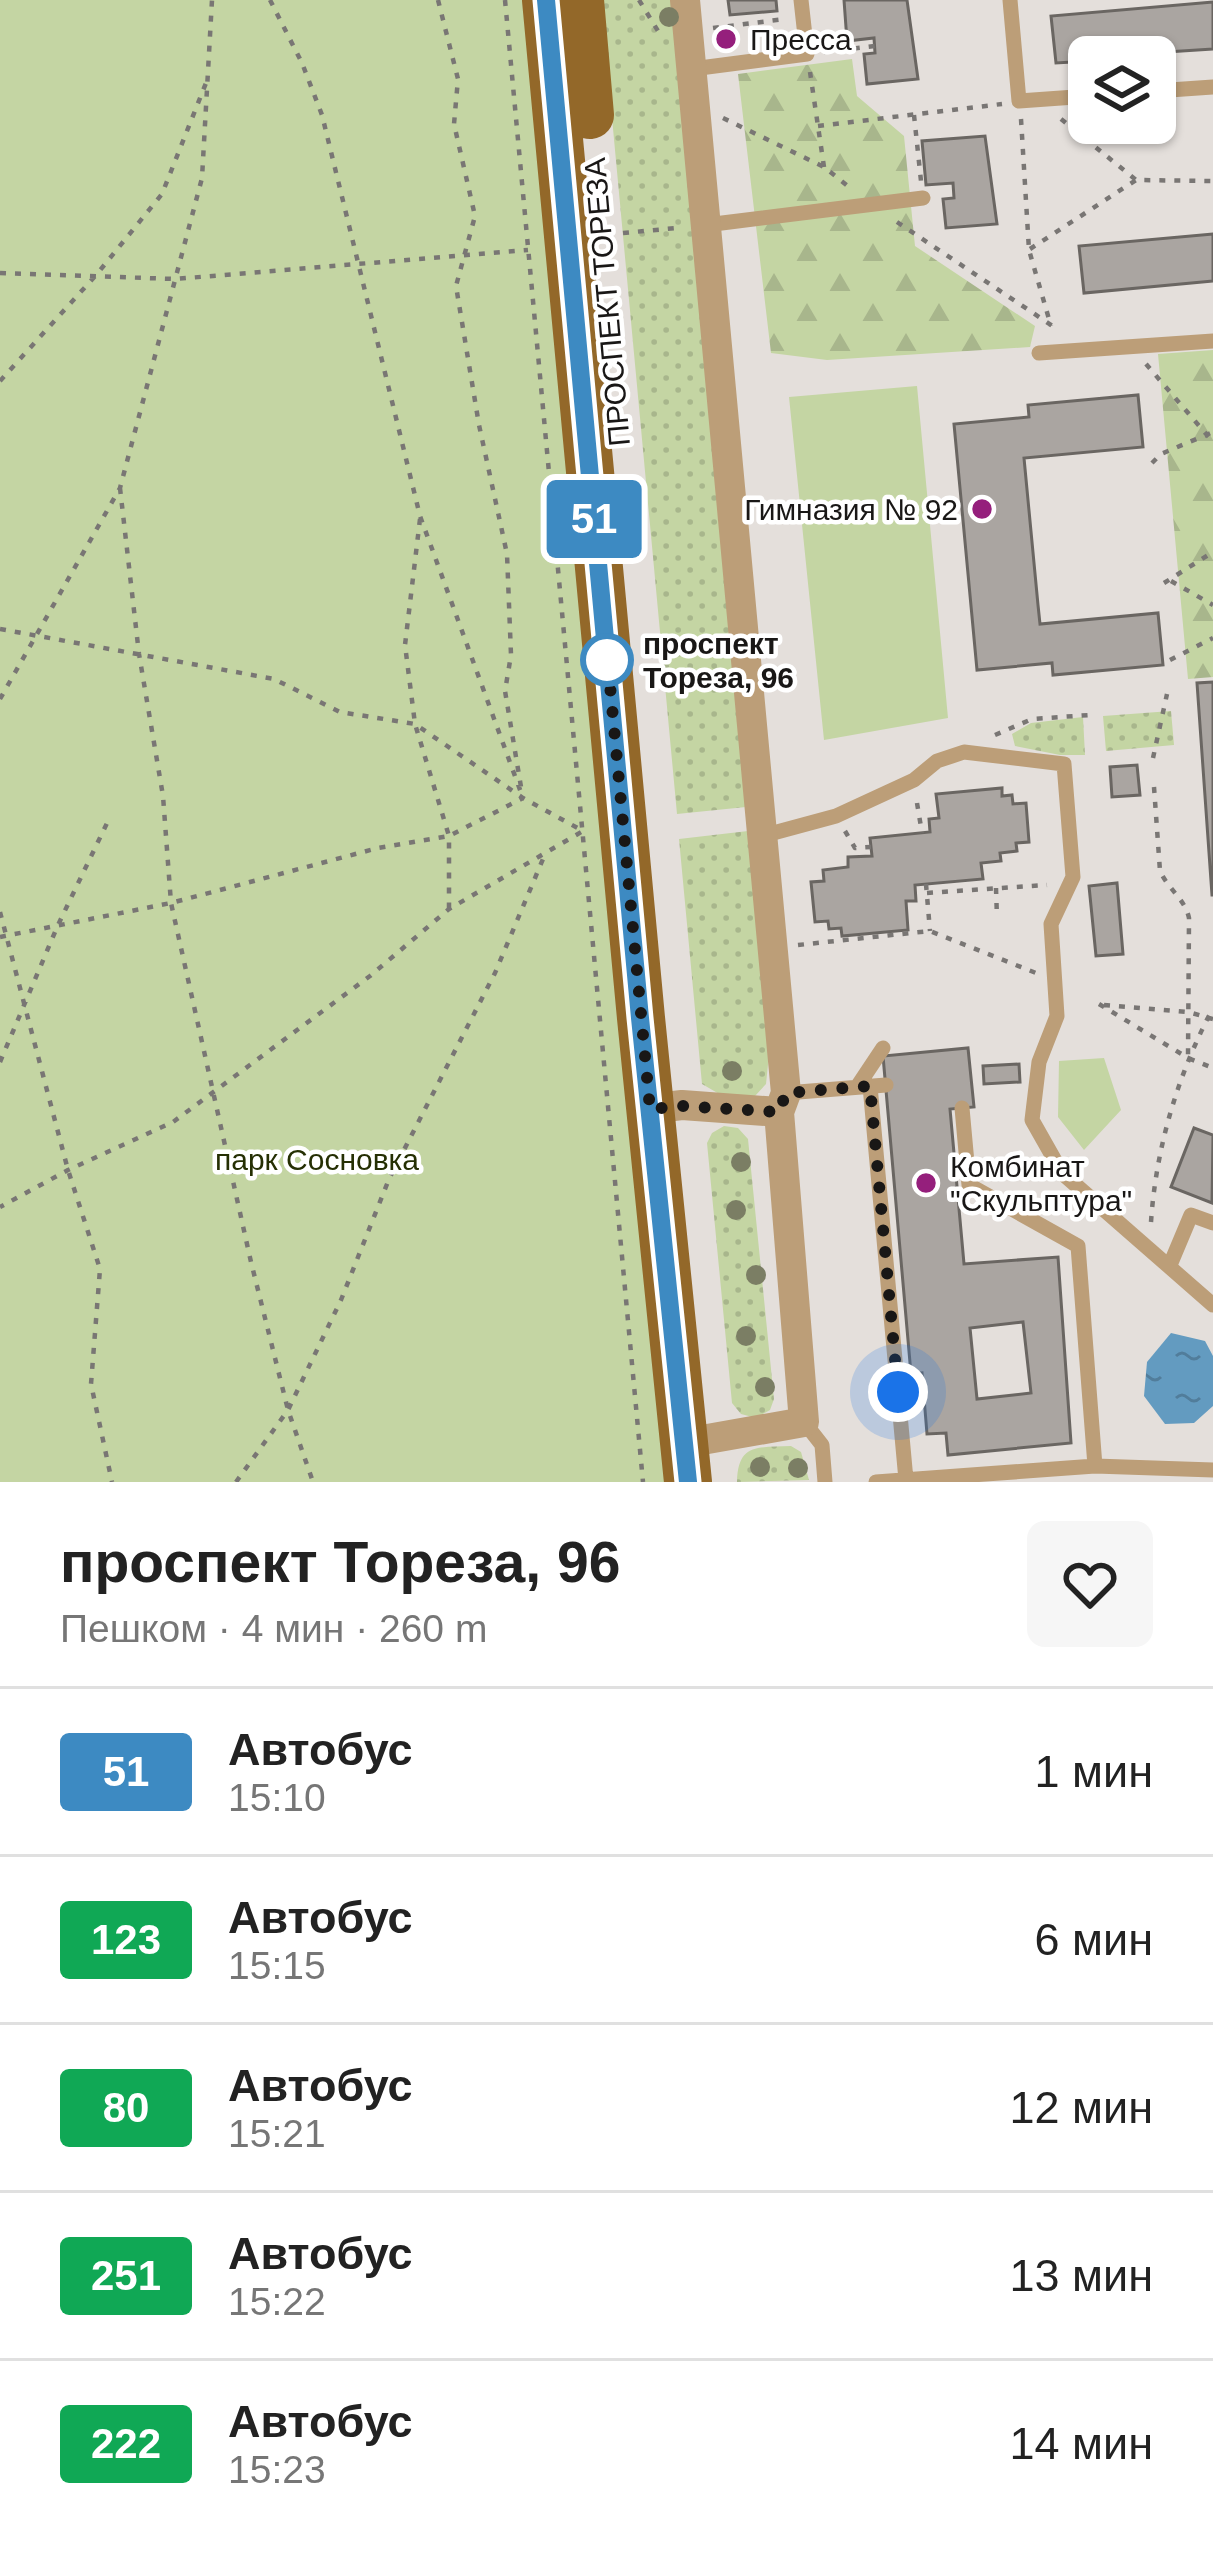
<!DOCTYPE html>
<html lang="ru">
<head>
<meta charset="utf-8">
<style>
	body { margin:0; font-family:Arial,sans-serif; background:#f6f6f6; color:#222; height:100vh; display:flex; flex-direction:column; font-size:45px; white-space:nowrap }
	* { box-sizing:border-box; margin:0 }
	p { font-size:39px; color:#767676 }
	.icon { flex:none; width:66px; height:66px; fill:none; stroke:currentColor; stroke-width:2; stroke-linecap:round; stroke-linejoin:round }
	.map { position:relative; height:1482px; overflow:hidden }
	.details { display:flex; flex-direction:column; background:#fff; flex:1 }
	.details>* { flex:none }
	.badge { padding:0 24px; border-radius:9px; font-size:42px; line-height:78px }
	.controls { position:absolute; left:1068px; top:36px; display:grid; gap:24px }
	.controls a { display:grid; place-items:center; width:108px; height:108px; border-radius:18px; background:#fff; box-shadow:0 3px 9px #0004; font-size:60px }
	.you { position:absolute; width:60px; height:60px; margin:-30px; border:9px solid #fff; border-radius:50%; background:#1a73e8; box-shadow:0 0 0 18px #1a73e833 }
	.map>.badge { position:absolute; translate:-50% -50%; box-shadow:0 0 0 6px #fff }
	.round { display:grid; place-items:center; flex:none; width:126px; height:126px; border-radius:18px; background:#f6f6f6 }
	.overview { display:flex; align-items:center; justify-content:space-between; height:204px; padding:0 60px }
	h1 { font-size:57px; font-weight:700; line-height:90px }
	ul { padding:0; list-style:none }
	li { display:flex; align-items:center; gap:36px; height:168px; padding:0 60px; border-top:3px solid #e0e0e0 }
	li div { flex:1 }
	li b { display:block; font-size:45px }
	li em { font-style:normal }
	li .badge { min-width:132px; font-weight:700; text-align:center }
	.map>svg:first-child { display:block }
	.grass { fill:url(#grass-dots) }
	.forest { fill:url(#forest-firs) }
	.park { fill:#c4d5a3 }
	.water { fill:url(#water-ripples) }
	.building { fill:#aaa5a1; stroke:#6a6662; stroke-width:3; fill-rule:evenodd }
	.lines { fill:none; stroke-linecap:round; stroke-linejoin:round }
	.path { stroke:#797674; stroke-width:4.5; stroke-dasharray:6 9; stroke-linecap:butt }
	.lane { stroke:#bc9e78; stroke-width:15 }
	.street { stroke:#bc9e78; stroke-width:30 }
	.primary { stroke:#936829; stroke-width:48 }
	.tree { fill:#7b7e64 }
	.line-casing { stroke:#fff; stroke-width:27 }
	.line { stroke:#3d8ac2; stroke-width:18 }
	.walk { stroke:#191716; stroke-width:12; stroke-dasharray:0 21.6 }
	.poi-dot { fill:#951f7c; stroke:#fff; stroke-width:4.5 }
	.stop-dot { fill:#fff; stroke:#3d8ac2; stroke-width:6 }
	.labels { text-anchor:middle; dominant-baseline:central; stroke-width:9; stroke-linejoin:round; paint-order:stroke }
	.poi-label { font-size:30px; fill:#191716; stroke:#fff; text-anchor:start }
	.street-label { font-size:30px; fill:#191716; stroke:#fff }
	.stop-label { font-size:30px; font-weight:bold; fill:#191716; stroke:#fff; text-anchor:start }
	.park-label { font-size:30px; fill:#252f03; stroke:#fff }
</style>
</head>
<body>
<div class="map">
<svg width="1213" height="1482" viewBox="0 0 1213 1482">
	<defs>
		<pattern id="grass-dots" width="8" height="8" patternUnits="userSpaceOnUse" patternTransform="scale(3)"><rect width="8" height="8" fill="#c4d5a3"/><path d="M2 2h.1M6 6h.1" fill="none" stroke="#a8b68c" stroke-width="1.8" stroke-linecap="round"/></pattern>
		<pattern id="forest-firs" width="22" height="20" patternUnits="userSpaceOnUse" patternTransform="scale(3)"><rect width="22" height="20" fill="#c4d5a3"/><path d="M5 1l3.5 6h-7zM16 11l3.5 6h-7z" fill="#a8b68c"/></pattern>
		<pattern id="water-ripples" width="26" height="14" patternUnits="userSpaceOnUse" patternTransform="scale(3)"><rect width="26" height="14" fill="#639bc0"/><path d="M2 4q2-2 4 0t4 0M15 11q2-2 4 0t4 0" fill="none" stroke="#517d9b"/></pattern>
	</defs>
	<rect width="100%" height="100%" fill="#e4dfdb"/>
	<path class="grass" d="M601 0H671L746 807 677 814Z
		M1171 711 1174 745 1106 751 1103 716Z
		M1083 717 1085 755H1060L1015 746 1012 734 1031 723Z
		M748 831 769 1055 766 1084 755 1096 721 1095 702 1084 679 839Z
		M724 1126 738 1128 748 1139 774 1399 770 1410 756 1418 741 1414 732 1403 707 1143 712 1133Z
		M791 1446 801 1452 809 1480 737 1482C738 1442 758 1448 791 1446Z"/>
	<path class="forest" d="M852 59 857 96 904 136 915 246 1035 326 1030 347 827 360 771 353 738 74Z
		M1213 350V677L1188 679 1158 354Z"/>
	<path class="park" d="M0 0H529L666 1482H0Z
		M917 386 948 718 824 740 789 397Z
		M1104 1058 1121 1110 1084 1150 1058 1117 1059 1061Z"/>
	<path class="water" d="M1171 1333 1205 1341 1213 1356V1406L1194 1423 1165 1424 1144 1396 1147 1362Z"/>
	<path class="building" d="M728 0H776L777 11 730 15Z
		M844 0H907L918 79 867 84 864 54 875 53 874 38 847 41Z
		M1213 2V49L1089 57V61L1056 63 1051 16Z
		M985 136 997 224 946 228 943 199 954 198 953 183 926 185 922 141Z
		M1213 234V281L1084 293 1079 246Z
		M1138 395 1143 447 1024 458 1038 605 1040 624 1158 613 1163 665 1053 675 1052 663 977 670 954 424 1029 417 1028 405Z
		M1213 682V895H1212L1197 683Z
		M1137 765 1140 795 1112 797 1110 767Z
		M1002 788V796L1012 795 1013 804 1026 803 1029 842 1016 843 1017 851 1000 853 1001 861 981 863 983 879 915 885 916 901H906L908 930 842 936 841 928 829 929 828 921 815 922 811 882 824 881 823 870 848 867V857L872 856 870 838 930 832 929 819 939 818 936 794Z
		M1117 883 1123 954 1096 956 1089 886Z
		M968 1048 974 1107 950 1109 964 1264 1058 1257 1071 1443 948 1455 946 1433 927 1434 922 1373 911 1374 883 1056ZM1023 1322 1031 1393 977 1399 970 1328Z
		M1019 1064 1020 1082 984 1084 983 1066Z
		M1194 1128 1213 1135 1212 1203 1171 1187Z"/>
	<g class="lines">
		<path class="path" d="M270 0 302 63 322 115 420 516 523 798
			M438 0 458 79 454 124 475 216 456 286 479 425 507 554 511 655 505 691 521 787
			M505 0 643 1482
			M639 0 658 31
			M713 28 785 19
			M824 52 875 46
			M810 72 824 167
			M914 115 921 181
			M723 118 824 167 849 187
			M1021 119 1029 250 1051 326
			M1061 119 1136 180 1213 181
			M818 126 1002 104
			M897 222 1057 329
			M623 233 677 228
			M1030 249 1136 180
			M0 273 175 279 528 250
			M1146 364 1213 442
			M0 381 97 274 162 194 206 83
			M1152 463 1161 454 1213 432
			M120 488 139 654 163 796 171 903 251 1262 288 1410 313 1482
			M420 519 405 645 415 724 449 836V909
			M1171 581 1213 605
			M1164 583 1213 552
			M0 629 274 679 340 712 415 724 523 798 583 831 449 909 370 976 173 1122 68 1170 0 1207
			M1170 660 1213 638
			M0 699 120 488 202 178 212 0
			M995 735 1032 719 1090 715
			M1153 758 1167 694
			M1154 787 1160 871C1168 889 1185 899 1189 918L1188 1058
			M917 803 922 833
			M845 831 855 848 871 847
			M926 884 930 931
			M996 888 997 918
			M927 893 1047 885
			M0 912 68 1170 100 1269 91 1384 112 1482
			M0 937 171 903 378 848 449 836 523 798
			M798 945 930 931 1036 973
			M1099 1004 1188 1058 1213 1068
			M1104 1005 1188 1012 1213 1019
			M0 1062 58 925 109 819
			M1151 1222C1156 1147 1178 1074 1213 1008
			M236 1482 288 1410 341 1300 389 1179 495 973 543 859"/>
		<path class="lane" d="M1010 0 1019 101 1089 96
			M692 69 807 54 801 0
			M1155 91 1213 87
			M706 225 923 198
			M1039 353 1213 341
			M762 836 836 816 914 780 937 761 964 752 1064 764 1073 877 1051 924 1057 1016 1039 1062 1032 1120 1062 1173 1213 1305
			M870 1086 906 1480
			M857 1087 883 1048
			M786 1093 886 1085
			M962 1108 969 1185 1078 1246 1095 1466
			M1170 1265 1191 1215 1213 1223
			M804 1422 822 1445 825 1482
			M876 1482 1095 1466 1213 1470"/>
		<path class="street" d="M649 1109 682 1105 779 1112
			M685 1443 804 1422 779 1112 786 1093 685 0"/>
		<path class="primary" d="M546 0 641 1018 688 1482
			M580 0 590 115"/>
	</g>
	<g class="tree">
		<circle cx="669" cy="17" r="10"/>
		<circle cx="732" cy="1071" r="10"/>
		<circle cx="741" cy="1162" r="10"/>
		<circle cx="736" cy="1210" r="10"/>
		<circle cx="756" cy="1275" r="10"/>
		<circle cx="746" cy="1336" r="10"/>
		<circle cx="765" cy="1387" r="10"/>
		<circle cx="760" cy="1467" r="10"/>
		<circle cx="798" cy="1468" r="10"/>
	</g>
	<g class="lines">
		<defs>
			<path id="line" d="M546 0 640 1018 688 1482"/>
		</defs>
		<use href="#line" class="line-casing"/>
		<use href="#line" class="line"/>
		<path class="walk" d="M607 660 606 643 650 1109 682 1106 779 1112 786 1093 870 1086 898 1392"/>
	</g>
	<g class="poi-dot">
		<circle cx="726" cy="39" r="12"/>
		<circle cx="982" cy="509" r="12"/>
		<circle cx="926" cy="1183" r="12"/>
	</g>
	<circle class="stop-dot" cx="607" cy="660" r="24"/>
	<g class="labels">
		<g class="poi-label">
			<text x="750" y="39">Пресса</text>
			<text x="958" y="509" text-anchor="end">Гимназия № 92</text>
			<text x="950" y="1166">Комбинат<tspan x="950" dy="34">"Скульптура"</tspan></text>
		</g>
		<g class="street-label">
			<text transform="translate(607 302) rotate(-95)">ПРОСПЕКТ ТОРЕЗА</text>
		</g>
		<g class="stop-label">
			<text x="643" y="643">проспект<tspan x="643" dy="34">Тореза, 96</tspan></text>
		</g>
		<g class="park-label">
			<text x="317" y="1159">парк Сосновка</text>
		</g>
	</g>
</svg>
<div class="controls">
<a><svg class="icon" aria-label="layers" viewBox="0 0 24 24"><path d="M12 4l9 5-9 5-9-5zM3 14l9 5 9-5"/></svg></a>
</div>
<div class="you" style="left:898px;top:1392px"></div>
<b class="badge" style="left:594px;top:519px;background:#3d8ac2;color:#fff">51</b>
</div>
<section class="details">
<div class="overview"><div><h1>проспект Тореза, 96</h1><p>Пешком · 4 мин · 260 m</p></div><a class="round"><svg class="icon" aria-label="heart" viewBox="0 0 24 24"><path d="M12 20l-8-8c-3-5 5-10 8-4 3-6 11-1 8 4z"/></svg></a></div>
<ul>
<li><span class="badge" style="background:#3d8ac2;color:#fff">51</span><div><b>Автобус</b><p>15:10</p></div><em>1 мин</em></li>
<li><span class="badge" style="background:#10a855;color:#fff">123</span><div><b>Автобус</b><p>15:15</p></div><em>6 мин</em></li>
<li><span class="badge" style="background:#10a855;color:#fff">80</span><div><b>Автобус</b><p>15:21</p></div><em>12 мин</em></li>
<li><span class="badge" style="background:#10a855;color:#fff">251</span><div><b>Автобус</b><p>15:22</p></div><em>13 мин</em></li>
<li><span class="badge" style="background:#10a855;color:#fff">222</span><div><b>Автобус</b><p>15:23</p></div><em>14 мин</em></li>
</ul>
</section>
</body>
</html>
